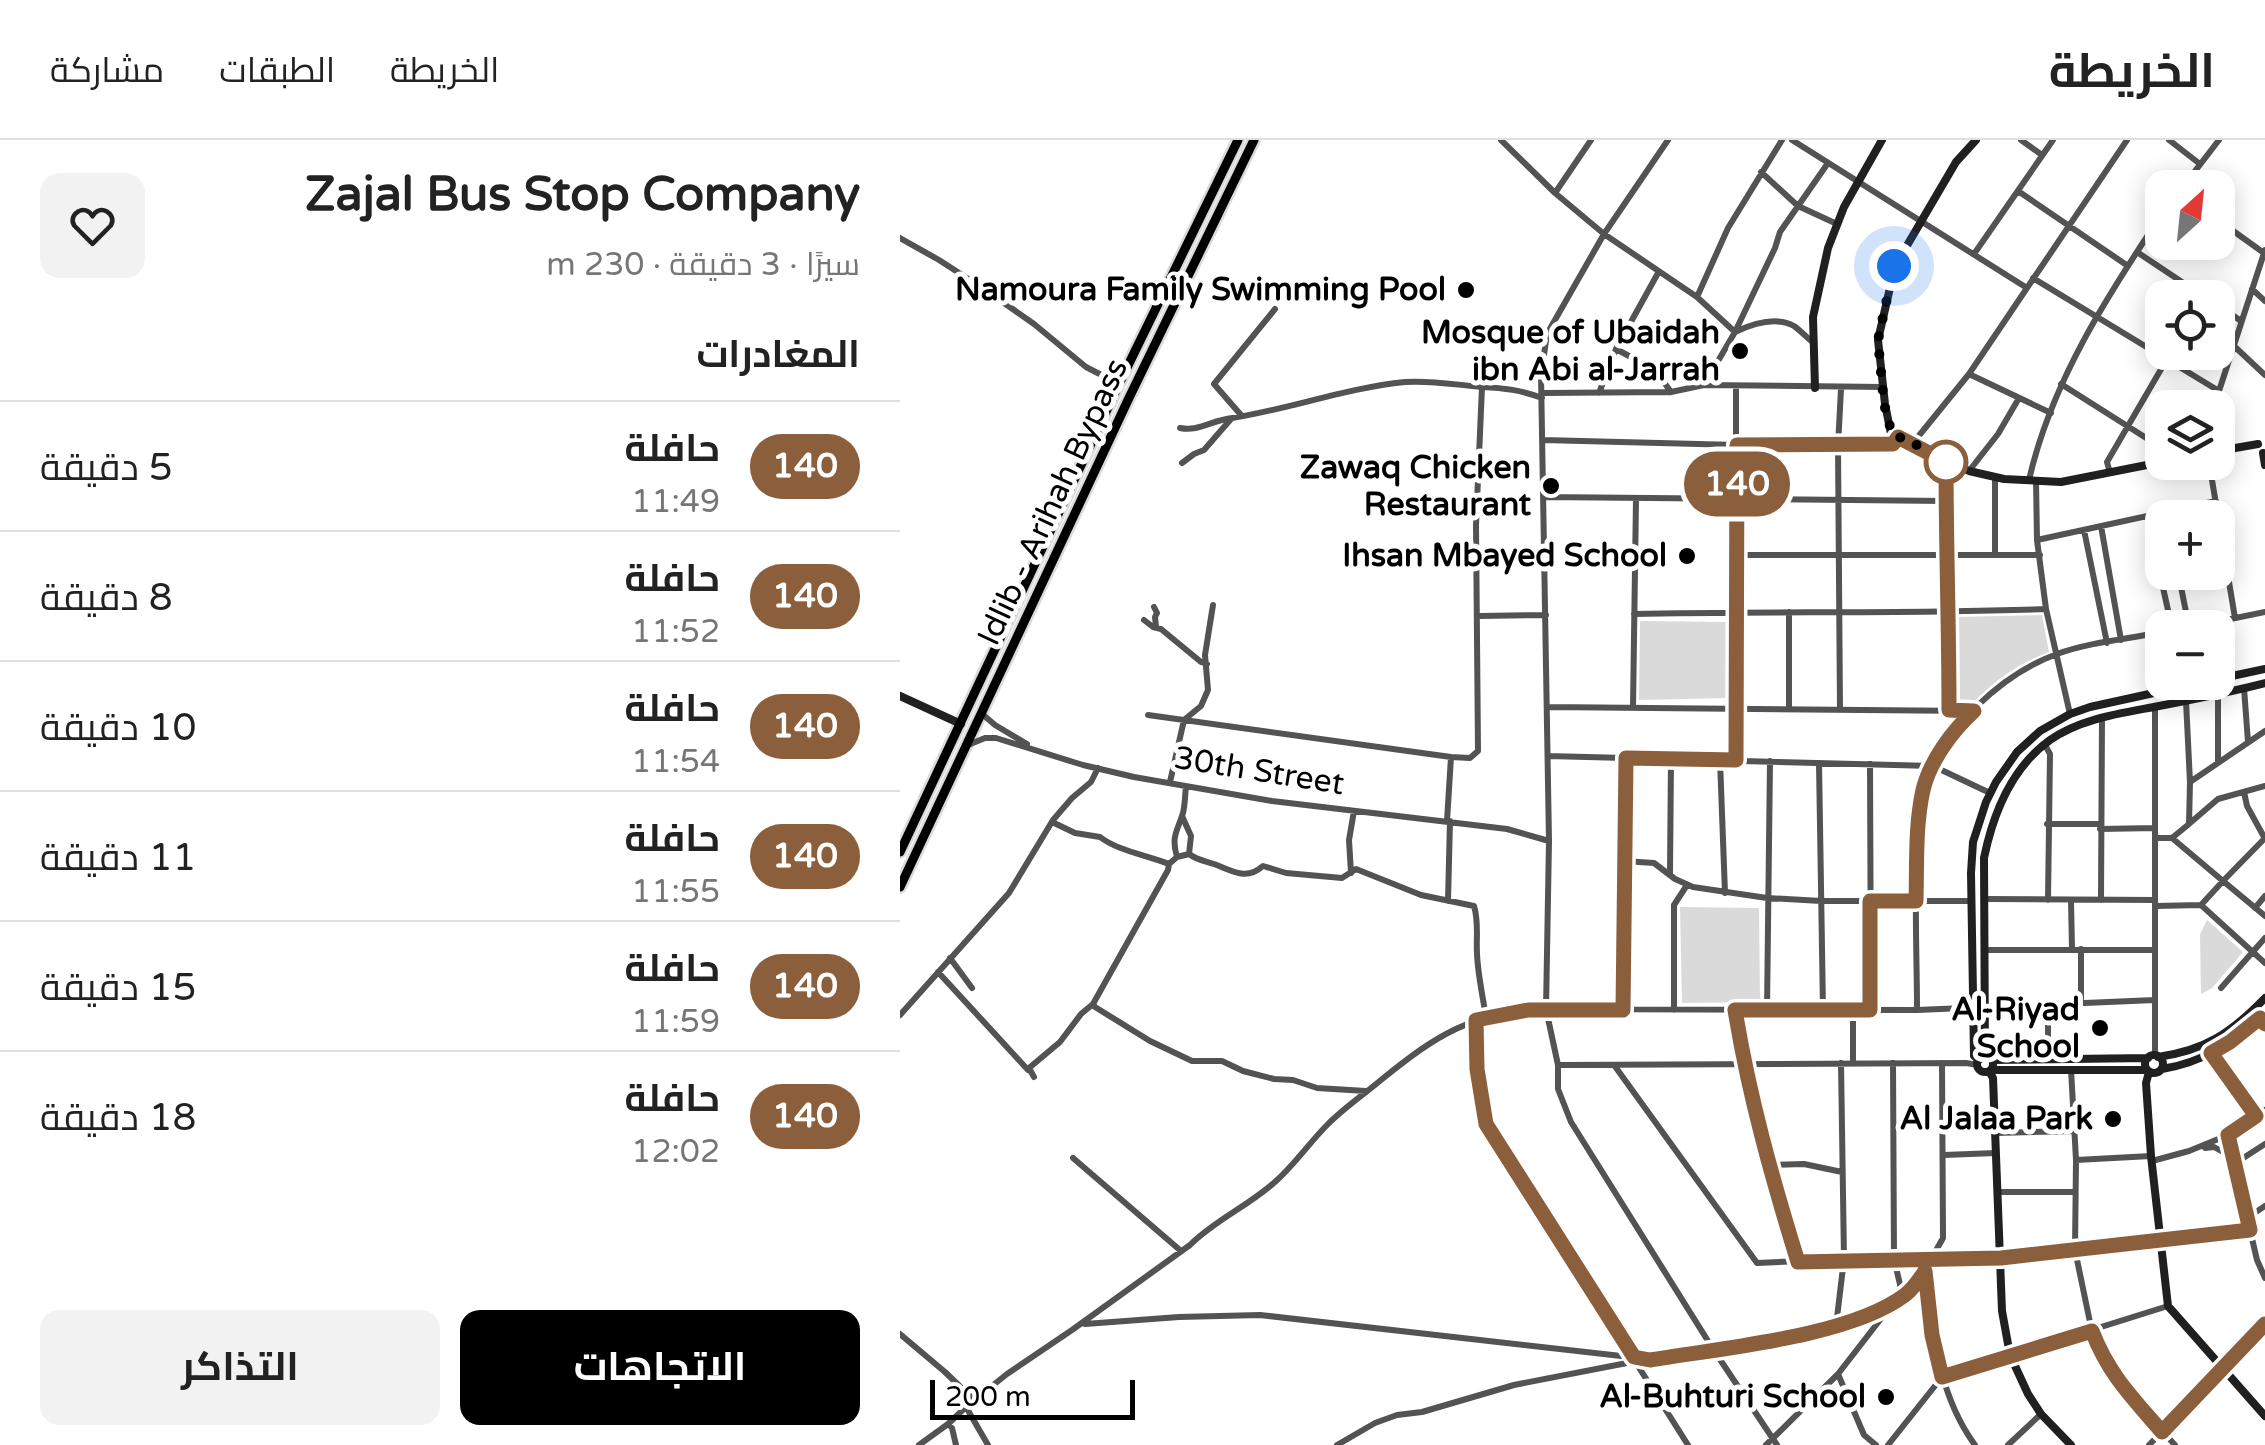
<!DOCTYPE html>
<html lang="ar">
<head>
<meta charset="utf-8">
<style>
	body { margin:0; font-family:"Varela Round",Cairo,sans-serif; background:#f2f2f2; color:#222; direction:rtl; height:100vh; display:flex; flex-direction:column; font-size:38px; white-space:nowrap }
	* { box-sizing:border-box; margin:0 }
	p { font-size:32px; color:#767676 }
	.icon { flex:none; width:55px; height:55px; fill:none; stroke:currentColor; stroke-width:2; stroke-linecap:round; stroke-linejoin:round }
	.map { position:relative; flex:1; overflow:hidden; direction:ltr }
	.drawer { display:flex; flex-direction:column; background:#fff; width:900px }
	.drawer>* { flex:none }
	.badge { padding:0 20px; border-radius:32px; font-size:35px; line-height:65px }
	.needle { width:65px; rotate:27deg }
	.buttons { position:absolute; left:1245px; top:30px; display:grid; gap:20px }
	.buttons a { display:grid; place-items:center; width:90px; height:90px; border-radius:20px; background:#fff; box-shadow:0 5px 25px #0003; font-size:50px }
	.scale { position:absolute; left:30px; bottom:25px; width:205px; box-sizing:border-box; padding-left:10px; border:5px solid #000; border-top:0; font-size:28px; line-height:35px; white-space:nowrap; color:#000; -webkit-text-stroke:8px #fff; paint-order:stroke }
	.you { position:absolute; width:50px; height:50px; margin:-25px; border:8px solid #fff; border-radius:50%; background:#1a73e8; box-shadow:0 0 0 15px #1a73e833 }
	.map>.badge { position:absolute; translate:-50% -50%; box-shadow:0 0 0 5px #fff }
	h2 { padding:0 40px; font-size:38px; line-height:90px }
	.round { display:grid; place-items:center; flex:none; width:105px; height:105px; border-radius:20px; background:#f2f2f2 }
	.headline { display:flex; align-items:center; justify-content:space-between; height:170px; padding:0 40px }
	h1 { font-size:48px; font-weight:700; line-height:75px }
	.action { display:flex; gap:20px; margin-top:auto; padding:20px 40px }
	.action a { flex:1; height:115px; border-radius:20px; background:#000; color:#fff; font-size:40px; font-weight:700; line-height:115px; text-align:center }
	.action a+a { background:#f2f2f2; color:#222 }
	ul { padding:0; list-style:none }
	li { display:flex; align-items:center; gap:30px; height:130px; padding:0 40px; border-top:2px solid #e0e0e0 }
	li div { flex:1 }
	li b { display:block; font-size:38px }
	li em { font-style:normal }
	li .badge { min-width:110px; font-weight:700; text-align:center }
	header { display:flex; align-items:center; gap:60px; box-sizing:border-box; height:140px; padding:0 50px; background:#fff; border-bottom:2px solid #e0e0e0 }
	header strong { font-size:48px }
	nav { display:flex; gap:55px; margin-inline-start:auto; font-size:35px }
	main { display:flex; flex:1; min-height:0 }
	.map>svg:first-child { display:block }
	.green { fill:#dadada }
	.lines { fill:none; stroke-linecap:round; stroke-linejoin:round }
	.primary-casing { stroke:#dbdbdb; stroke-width:14 }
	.street { stroke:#535353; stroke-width:6 }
	.secondary { stroke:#202020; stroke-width:8 }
	.primary { stroke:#000; stroke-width:9 }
	.line-casing { stroke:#fff; stroke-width:22 }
	.line { stroke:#8b5e3c; stroke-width:15 }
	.walk { stroke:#000; stroke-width:10; stroke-dasharray:0 18 }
	.poi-dot { fill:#000; stroke:#fff; stroke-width:4 }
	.stop-dot { fill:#fff; stroke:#8b5e3c; stroke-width:5 }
	.labels { text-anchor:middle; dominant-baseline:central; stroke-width:10; stroke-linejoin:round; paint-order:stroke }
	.poi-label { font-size:32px; font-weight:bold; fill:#000; stroke:#fff; text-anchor:end }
	.street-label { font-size:32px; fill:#000; stroke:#fff }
</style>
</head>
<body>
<header>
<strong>الخريطة</strong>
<nav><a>الخريطة</a><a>الطبقات</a><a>مشاركة</a></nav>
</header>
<main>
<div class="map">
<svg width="1365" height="1305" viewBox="0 0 1365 1305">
	<rect width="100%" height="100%" fill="#fff"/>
	<path class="green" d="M1142 475 1149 512C1119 523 1095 540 1073 563H1054L1055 477Z
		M740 481 828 482 829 558 739 560Z
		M780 767 859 768 860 862 782 863Z
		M1307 780 1343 812 1312 848 1301 854 1300 794Z"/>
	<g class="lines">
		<defs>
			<path id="primary" d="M0 712 219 244 338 0
				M0 747 228 260 354 0"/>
		</defs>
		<use href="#primary" class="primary-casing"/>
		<path class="street" d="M601 0 655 53 704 94 797 157 835 192C852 184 876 176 894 186 901 191 907 198 914 203
			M768 0 704 94 647 194 641 235 649 701 646 869 658 925V949L671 982 813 1209 877 1305
			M892 0 1127 148
			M1121 0 1142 15
			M1269 0 1300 24
			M861 32 898 66 937 84
			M1282 48 1319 0
			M1118 51 1228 126
			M655 53 691 0
			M1318 80 1364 113
			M0 98 39 120 87 151 134 184 186 227 219 244
			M1237 112 1306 158
			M1074 114 1153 0
			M1133 138 1319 251
			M1352 149 1365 161
			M797 157 828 88 882 0
			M1318 165 1341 181
			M1334 206 1365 235
			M716 209 755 230 771 252
			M1069 234 1151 273
			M1161 244 1262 308
			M804 245 835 192 875 108 880 92 928 23
			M642 253 771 252 804 245 983 247
			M699 253 716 209 758 133
			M1316 268 1319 251 1365 110
			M341 275 314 244 375 169
			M280 288C299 292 312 280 332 278 390 269 446 248 505 242 532 240 556 245 582 247 604 248 621 250 642 258
			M643 300 837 305 993 304 998 297
			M1013 303 1069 234 1227 0
			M1046 321 1049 571
			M1309 322 1335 478
			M282 323 294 314 304 310 331 279
			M1069 331 1098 294 1119 258
			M1210 333 1207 322 1267 219
			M1129 340C1151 243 1207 156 1262 74
			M1136 340 1137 400 1146 469 1170 574
			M644 357 1046 361
			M1247 376 1272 488
			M1201 386 1221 500
			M1184 390 1207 503
			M1137 400 1316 361
			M837 415H1140
			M1095 415V337
			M1278 432 1289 487
			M254 467 257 473 255 477 256 487
			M734 474C871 471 1009 474 1146 469
			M579 476 646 475
			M244 480 253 487 261 489 301 522 307 524
			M1287 488 1365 472
			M1344 548 1348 602
			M1318 554V623
			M647 567 1074 571
			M733 568 736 359
			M889 569V472
			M940 570 938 306 941 249
			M81 573 95 585 127 604
			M248 575 551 617 547 681
			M68 605 85 598H96L183 625 234 637 372 661 607 689 649 701
			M1145 605 1150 614 1148 760
			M648 616 1033 626 1090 653
			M551 617 570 618 578 611 576 385 582 247
			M820 620 825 753
			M836 621V248
			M919 623 923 870
			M970 624 971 870
			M270 642 284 580 301 566 308 550 305 515 313 465
			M1290 642 1365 591
			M1344 652 1347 666 1364 697
			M282 676 291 696 289 714
			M152 682 175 693 200 697C218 711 247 715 269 724L268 730 193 864 195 867 250 901 292 921H322L343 931 374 939 393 940 417 948 466 951
			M1290 683 1318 659 1365 646
			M1147 684H1200
			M1200 689 1255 688
			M1255 698H1272L1323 741 1365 698
			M1272 698 1289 684 1290 642 1286 561
			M277 717C271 696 277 692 283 673 285 665 285 655 286 646
			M724 721 754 723 775 739 793 747 867 758 921 761H1072
			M269 724 277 717 289 714C297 720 304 721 314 724 333 731 346 741 363 726L386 733 442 738 456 729 521 755 574 766C579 782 576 797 577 814 578 836 583 857 586 878
			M451 733 449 700 454 671
			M770 733 771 619
			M1085 759 1255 760
			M1171 760 1172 809
			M1201 760 1202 577
			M548 761 550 681
			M1301 765 1365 823
			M1255 766 1301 765 1323 741 1365 776
			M1355 768 1365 756
			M1181 809V863
			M1086 810H1255
			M50 818 72 848
			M38 832 128 930
			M1321 848 1365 798
			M1148 865V920
			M723 869 725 618
			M774 870V765L787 745
			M835 870C848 956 872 1038 897 1122
			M867 870 870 621
			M1017 870C1017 809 1013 746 1020 685 1021 673 1021 659 1025 647 1041 590 1102 534 1157 514 1190 502 1228 499 1262 492
			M0 875 109 753 153 680 172 658 191 642 198 628
			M576 881 577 929 585 984 788 1305
			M1311 913 1356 976
			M1255 916V567
			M953 923V870
			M993 923 994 1119 1003 1157
			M658 925 1066 923 1078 925
			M714 925 857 1123 944 1119 1031 1120 1101 1118 1350 1090
			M1171 929 1176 1020 1175 1110 1191 1187 1202 1216 1219 1244 1275 1305
			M134 937 129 928 160 902 181 874 193 864
			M1095 993 1174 991
			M1328 995 1357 1120 1365 1138
			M1305 1008 1314 1007 1332 1017
			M1044 1015 1096 1013
			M173 1018 281 1111
			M1176 1020 1251 1016
			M1252 1021 1289 1011 1328 995 1365 970
			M1334 1024 1365 1004
			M868 1025 904 1024 942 1032
			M1098 1052H1175
			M1347 1078 1365 1066
			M1025 1131C1032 1190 1038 1255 1075 1305
			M185 1184 279 1177 360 1175 739 1218
			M936 1186 944 1119 941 923
			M0 1194 45 1232 74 1260
			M938 1234 964 1295 976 1305
			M66 1267 88 1305
			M48 1284 52 1288 56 1305
			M19 1305 48 1284 67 1266 107 1234 172 1190 290 1105C315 1080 350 1065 376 1041 395 1024 410 1002 428 984 444 968 463 955 481 940 538 894 570 873 646 869L1017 870 1255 860
			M437 1305 475 1283 497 1275 522 1272 614 1245 727 1223 888 1197 936 1186 971 1174 1003 1157 1016 1146 1043 1098 1042 923
			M866 1305 938 1234 990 1167
			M988 1305 1042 1237 1268 1166
			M1108 1305 1141 1274
			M1249 1305 1365 1184"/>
		<path class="secondary" d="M1076 0 1056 22 995 126 978 200 985 264 991 294 1069 331 1104 339 1161 342 1262 322
			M915 248 913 177 928 108 944 67 982 0
			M1318 311 1358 304
			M1363 313 1365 325
			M1318 539 1365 529
			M0 556 61 584
			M1245 924a9 9 0 1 1 18 0a9 9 0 1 1-18 0Z
			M1085 916 1084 718C1093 674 1111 628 1150 600 1181 578 1223 573 1259 566 1295 559 1330 552 1365 543
			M1077 924a8 8 0 1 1 16 0a8 8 0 1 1-16 0Z
			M1258 917C1306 910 1331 893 1365 858
			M1079 920 1074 916 1071 733 1073 702 1086 662 1096 642 1117 612 1140 591 1170 574 1190 567 1304 542
			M1093 920 1248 918
			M1262 929C1301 923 1337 902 1365 873
			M1091 930H1247
			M1089 931 1093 938 1102 1171 1110 1215 1128 1254 1141 1274 1171 1305
			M1249 932 1246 943 1251 1016 1268 1166 1365 1276"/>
		<use href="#primary" class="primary"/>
	</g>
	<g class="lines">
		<defs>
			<path id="line" d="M1365 884 1360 878 1330 902 1311 913 1356 976 1328 995 1350 1090 1101 1118 898 1122C872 1038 849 956 835 870H970V761H1016C1017 725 1015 686 1023 650 1030 621 1052 591 1074 571L1049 570C1049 487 1046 405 1046 322L998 297 993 304 837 305 836 620 726 618 723 870H628L576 880 577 929 586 984 734 1217 750 1220C821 1208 949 1197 1005 1155 1014 1148 1019 1140 1025 1131L1032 1195 1042 1237 1192 1191C1209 1235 1232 1257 1262 1292L1365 1184"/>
		</defs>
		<use href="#line" class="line-casing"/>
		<use href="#line" class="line"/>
		<path class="walk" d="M994 126 978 200 984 264 992 294 1013 303 1046 322"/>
	</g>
	<g class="poi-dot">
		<circle cx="566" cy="150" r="10"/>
		<circle cx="840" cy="211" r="10"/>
		<circle cx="651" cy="346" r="10"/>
		<circle cx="787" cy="416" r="10"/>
		<circle cx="1200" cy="888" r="10"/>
		<circle cx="1213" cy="979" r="10"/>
		<circle cx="986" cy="1257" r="10"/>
	</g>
	<circle class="stop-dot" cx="1046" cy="322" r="20"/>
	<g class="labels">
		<g class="poi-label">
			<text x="546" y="150">Namoura Family Swimming Pool</text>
			<text x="820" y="193">Mosque of Ubaidah<tspan x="820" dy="37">ibn Abi al-Jarrah</tspan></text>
			<text x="631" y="328">Zawaq Chicken<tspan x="631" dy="37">Restaurant</tspan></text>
			<text x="767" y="416">Ihsan Mbayed School</text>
			<text x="1180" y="870">Al-Riyad<tspan x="1180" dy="37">School</tspan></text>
			<text x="1193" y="979">Al Jalaa Park</text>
			<text x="966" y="1257">Al-Buhturi School</text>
		</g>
		<g class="street-label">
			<text transform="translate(153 362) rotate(-65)">Idlib - Arihah Bypass</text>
			<text transform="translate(359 631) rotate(9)">30th Street</text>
		</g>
	</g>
</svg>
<div class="buttons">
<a><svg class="needle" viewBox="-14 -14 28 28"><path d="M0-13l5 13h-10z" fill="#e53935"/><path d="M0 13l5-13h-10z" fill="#767676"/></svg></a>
<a><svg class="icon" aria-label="locate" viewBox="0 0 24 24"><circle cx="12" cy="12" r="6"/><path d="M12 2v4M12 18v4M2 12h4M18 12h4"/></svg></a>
<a><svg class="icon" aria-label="layers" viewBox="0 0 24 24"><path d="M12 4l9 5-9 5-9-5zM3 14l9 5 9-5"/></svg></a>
<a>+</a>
<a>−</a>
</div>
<div class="scale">200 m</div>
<div class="you" style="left:994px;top:126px"></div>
<b class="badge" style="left:837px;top:344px;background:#8b5e3c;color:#fff">140</b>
</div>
<section class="drawer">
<div class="headline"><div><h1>Zajal Bus Stop Company</h1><p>سيرًا · 3 دقيقة · 230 m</p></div><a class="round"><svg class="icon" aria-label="heart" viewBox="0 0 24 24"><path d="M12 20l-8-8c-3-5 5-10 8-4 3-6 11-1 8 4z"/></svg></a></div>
<h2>المغادرات</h2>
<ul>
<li><span class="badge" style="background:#8b5e3c;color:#fff">140</span><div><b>حافلة</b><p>11:49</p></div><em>5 دقيقة</em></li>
<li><span class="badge" style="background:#8b5e3c;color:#fff">140</span><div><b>حافلة</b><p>11:52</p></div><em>8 دقيقة</em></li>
<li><span class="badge" style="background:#8b5e3c;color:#fff">140</span><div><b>حافلة</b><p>11:54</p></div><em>10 دقيقة</em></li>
<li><span class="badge" style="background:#8b5e3c;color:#fff">140</span><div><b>حافلة</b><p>11:55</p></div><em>11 دقيقة</em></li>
<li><span class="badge" style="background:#8b5e3c;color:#fff">140</span><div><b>حافلة</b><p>11:59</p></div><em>15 دقيقة</em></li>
<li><span class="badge" style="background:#8b5e3c;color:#fff">140</span><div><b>حافلة</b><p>12:02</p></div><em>18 دقيقة</em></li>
</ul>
<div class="action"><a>الاتجاهات</a><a>التذاكر</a></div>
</section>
</main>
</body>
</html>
